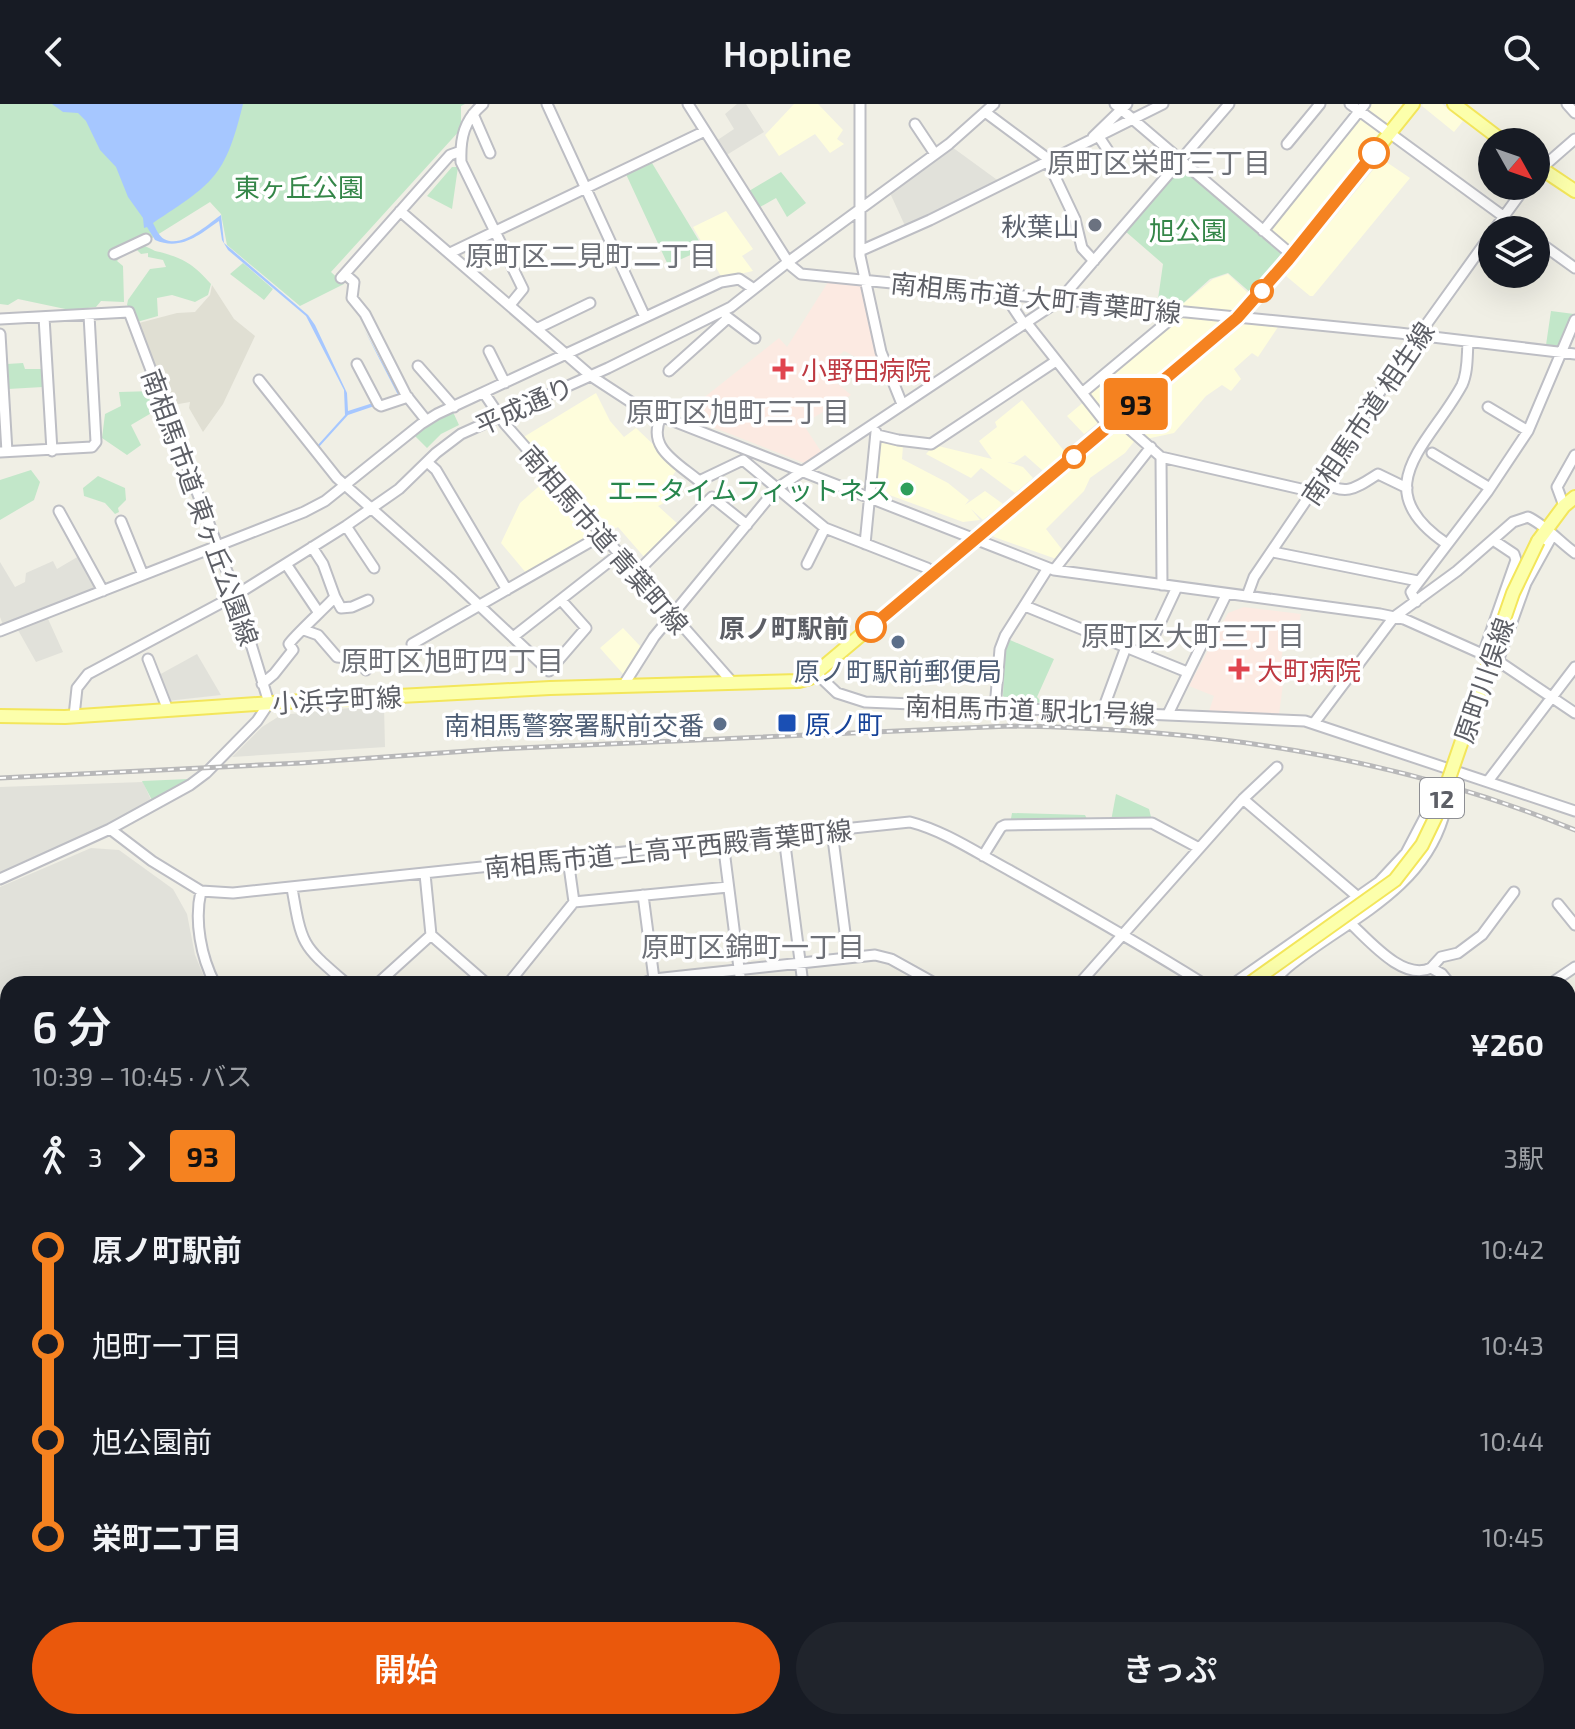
<!DOCTYPE html>
<html lang="ja">
<head>
<meta charset="utf-8">
<style>
	body { margin:0; font-family:"Exo 2","Noto Sans JP",sans-serif; background:#20242c; color:#f1f3f6; height:100vh; display:flex; flex-direction:column; font-size:30px; white-space:nowrap }
	* { box-sizing:border-box; margin:0 }
	p { font-size:26px; color:#9ea1a6 }
	.icon { flex:none; width:44px; height:44px; fill:none; stroke:currentColor; stroke-width:2; stroke-linecap:round; stroke-linejoin:round }
	.map { position:relative; flex:1; overflow:hidden }
	.side { position:absolute; left:0px; top:872px; width:1576px; height:754px; display:flex; flex-direction:column; background:#171b24; border-radius:24px 24px 0 0; box-shadow:0 8px 32px #0002 }
	.side>* { flex:none }
	.badge { padding:0 16px; border-radius:6px; font-size:28px; line-height:52px }
	.needle { width:52px; rotate:130deg }
	.controls { position:absolute; left:1478px; top:24px; display:grid; gap:16px }
	.controls a { display:grid; place-items:center; width:72px; height:72px; border-radius:50%; background:#171b24; box-shadow:0 8px 32px #0002; font-size:40px }
	.map>.badge { position:absolute; translate:-50% -50%; box-shadow:0 0 0 4px #fff }
	.legs { display:flex; align-items:center; gap:12px; height:88px; padding:0 32px; font-size:26px }
	.legs p { margin-inline-start:auto }
	.headline { display:flex; align-items:center; justify-content:space-between; height:136px; padding:0 32px }
	h1 { font-size:44px; font-weight:600; line-height:60px }
	.action { display:flex; gap:16px; margin-top:auto; padding:16px 32px }
	.action a { flex:1; height:92px; border-radius:48px; background:#ea580c; color:#fff; font-size:32px; font-weight:600; line-height:92px; text-align:center }
	.action a+a { background:#20242c; color:#f1f3f6 }
	ul { padding:0 32px; list-style:none }
	li { display:flex; align-items:center; gap:28px; height:96px; font-size:30px }
	li i { display:grid; place-items:center; width:12px; height:100%; margin:0 10px; background:currentColor }
	li i::after { content:''; width:20px; height:20px; margin:-10px; border:6px solid; border-radius:50%; background:#171b24 }
	li p { margin-inline-start:auto }
	li:first-child i { background:linear-gradient(#0000 50%,currentColor 0) }
	li:last-child i { background:linear-gradient(currentColor 50%,#0000 0) }
	header { display:flex; justify-content:space-between; align-items:center; height:104px; padding:0 32px; background:#171b24; font-size:36px; font-weight:600 }
	.map>svg:first-child { display:block }
	.commercial { fill:#fefddc }
	.industrial { fill:#e1e1da }
	.education { fill:#e0dfd3 }
	.medical { fill:#fceae2 }
	.green { fill:#c2e7c9 }
	.water { fill:#a6c7ff }
	.lines { fill:none; stroke-linecap:round; stroke-linejoin:round }
	.minor-casing { stroke:#bdbec4; stroke-width:13 }
	.major-casing { stroke:#f3e65b; stroke-width:16 }
	.minor { stroke:#fff; stroke-width:9 }
	.major { stroke:#fcffab; stroke-width:12 }
	.rail-casing { stroke:#b8b8b9; stroke-width:5 }
	.rail { stroke:#fff; stroke-width:2; stroke-dasharray:6; stroke-linecap:butt }
	.major-bridge-casing { stroke:#f3e65b; stroke-width:16; stroke-linecap:butt }
	.major-bridge { stroke:#fcffab; stroke-width:12 }
	.line-1-casing { stroke:#fff; stroke-width:18 }
	.line-1 { stroke:#f58220; stroke-width:12 }
	.stop-1-dot { fill:#fff; stroke:#f58220; stroke-width:4 }
	.worship-dot { fill:#6b7280; stroke:#fff; stroke-width:3 }
	.health-dot { fill:#e0444e; stroke:#fff; stroke-width:3 }
	.leisure-dot { fill:#2e9e5b; stroke:#fff; stroke-width:3 }
	.service-dot { fill:#5c6f8a; stroke:#fff; stroke-width:3 }
	.transit-dot { fill:#1a4fb4; stroke:#fff; stroke-width:3 }
	.labels { text-anchor:middle; dominant-baseline:central; stroke-width:7; stroke-linejoin:round; paint-order:stroke }
	.shield { fill:#fff; stroke:#8e8f94; stroke-width:2 }
	.shield-label { font-size:24px; font-weight:bold; fill:#5d5f66 }
	.park-label { font-size:26px; fill:#348648; stroke:#fff }
	.worship-label { font-size:26px; fill:#5b616d; stroke:#fff; text-anchor:end }
	.street-label { font-size:26px; fill:#5d5f66; stroke:#fff }
	.health-label { font-size:26px; fill:#be3a42; stroke:#fff; text-anchor:start }
	.leisure-label { font-size:26px; fill:#27864d; stroke:#fff; text-anchor:end }
	.stop-label { font-size:26px; font-weight:bold; fill:#5d5f66; stroke:#fff; text-anchor:end }
	.service-label { font-size:26px; fill:#4e5e75; stroke:#fff }
	.transit-label { font-size:26px; fill:#164399; stroke:#fff; text-anchor:start }
	.neighbourhood-label { font-size:28px; fill:#6e7178; stroke:#fff }
</style>
</head>
<body>
<header><svg class="icon" aria-label="back" viewBox="0 0 24 24"><path d="M15 5l-7 7 7 7"/></svg>Hopline<svg class="icon" aria-label="search" viewBox="0 0 24 24"><circle cx="10" cy="10" r="6"/><path d="M15 15l6 6"/></svg></header>
<div class="map">
<svg width="1575" height="1625" viewBox="0 0 1575 1625">
	<rect width="100%" height="100%" fill="#f0efe5"/>
	<path class="commercial" d="M794 0H818L843 26 837 35 844 40 830 49 815 30 779 52 765 31Z
		M1367 0H1403L1384 24 1362 6Z
		M1423 0H1442L1463 17 1454 28 1422 2Z
		M1359 13 1379 29 1290 142H1287L1267 125Z
		M1382 55 1410 74 1313 192H1310L1286 172Z
		M726 107 753 145 742 152 753 167 722 174 693 123Z
		M1228 170 1249 190 1230 209 1179 203 1213 175Z
		M1177 212 1220 218 1106 315 1085 289Z
		M1244 220 1278 223 1258 253 1252 249 1234 265 1241 275 1231 287 1222 281 1206 292 1174 329 1146 335 1126 319Z
		M596 289 610 317 624 333 636 324 678 364 671 374 680 391 658 402 679 421 645 454 618 423 527 470 501 439 520 399 554 369 522 334Z
		M1022 296 1065 348 1043 367 1025 351 1014 359 1007 358 1023 363 1033 374 1015 389 981 364 971 374 926 350 934 341 992 355 979 337 997 323 995 318Z
		M1085 297 1100 317 1084 330 1067 312Z
		M1122 323 1136 335 1125 349 1090 374 1084 387 1046 425 1064 448 1059 456 994 433 992 431Z
		M878 338 903 342 902 355 948 379 969 396 965 401 985 387 1003 400 983 416 971 405 980 416 963 418 873 385Z
		M623 524 641 543 624 571 600 544Z"/>
	<path class="industrial" d="M737 0H746L764 28 725 52 716 37 734 25 725 10Z
		M952 43 1000 78 906 124 890 89Z
		M79 452 97 483 44 506 63 548 36 558 14 519 3 521 0 513V458L15 483 25 478 26 469 53 457 57 465Z
		M197 550 221 591 167 597 157 572Z
		M370 602 384 603 385 643 232 653 262 623 281 611Z
		M143 678 152 698 0 772V683Z
		M91 744 119 746 173 785 187 810 195 851 207 880H8V1194L0 1188V783Z"/>
	<path class="education" d="M212 181 234 215 255 232 223 300 203 328 189 304 190 298 173 301 168 298 139 219 177 209 195 208 210 191Z
		M8 1304V1396L0 1384V1310Z"/>
	<path class="medical" d="M830 175 864 180 882 259 873 262 844 247 823 267 851 291 803 320 822 349 804 359 679 310 687 307 779 234 787 243Z
		M1244 503 1301 510 1295 536H1284L1278 578 1283 580 1279 610 1209 607 1214 592 1189 582 1228 509Z"/>
	<path class="green" d="M0 0H465L461 2V25L331 168 344 180 300 202 227 141 221 110 210 98 141 141C148 142 152 147 160 148 185 155 193 160 211 180L208 191 195 198 172 191 157 194 158 212 137 218V212L127 201 128 196 150 165 166 163 163 156 148 153V149L141 150 137 146 139 143 124 149 117 157 123 162 124 198 101 197 96 203 70 206 18 195 8 201 0 200Z
		M652 59 704 145 668 161 625 68Z
		M452 63H458L452 105 427 92Z
		M1181 63 1283 147 1252 190 1228 169 1210 175 1178 204 1157 202 1163 160 1125 127Z
		M781 68 806 99 787 113 776 94 760 103 749 87Z
		M243 159 273 185 264 196 230 170Z
		M1551 207 1574 210 1559 243 1546 241Z
		M23 259 25 265H41L43 283 8 285 7 260Z
		M154 287 160 304 131 321 141 341 127 351 102 334 105 310 121 302 119 288Z
		M453 308 459 321 441 330 427 344 414 331 433 317Z
		M31 366 40 378 34 396 0 416V376Z
		M98 372 125 384 126 396 118 404 119 408 115 410 105 399 84 392 83 384Z
		M1010 536 1054 555 1037 593 1043 599 1006 596 1003 592 1005 546Z
		M189 675 153 698 142 677Z
		M1116 690 1149 705 1152 717H1111Z
		M1012 709 1085 711 1089 719 1010 720Z"/>
	<path class="water" d="M52 0H243C225 74 213 79 153 119 156 125 159 132 164 135 182 145 208 120 221 111L224 139 308 211 315 221 347 289 348 307 398 291 364 225 401 293 348 311 318 344 317 342 345 311 344 286 306 212 228 146 222 136 219 117C199 131 181 147 155 136L147 123 144 124 143 114 128 93 116 63 100 46 86 17 78 9 63 8Z
		M1575 1117V1217H1568V1118Z"/>
	<g class="lines">
		<defs>
			<path id="minor" d="M483 0C464 16 460 34 461 58L523 185 510 201
				M547 0 645 213
				M688 0 790 161 801 170 1399 229 1575 250
				M860 0V152L881 248 902 300
				M1115 0 1292 151
				M1350 0 1522 126
				M1567 0 1575 9
				M985 8 1051 57
				M473 10 490 49
				M915 20 935 50
				M1093 33 1127 0
				M1099 33 1113 54
				M1287 40 1320 0
				M1048 58 1075 115 1082 144 1094 157
				M1536 69 1575 35
				M400 107 591 272 640 304 1054 466 1380 510 1404 515 1498 557 1575 609
				M1494 126 1526 82
				M1263 127 1365 0
				M1536 136 1575 164
				M860 147 930 116 1163 0
				M450 149 705 27
				M114 150 146 135
				M345 170 354 178 352 194 365 210 406 291 426 316
				M341 174 450 51 461 47
				M1004 190 1024 220
				M726 212 755 234
				M44 213 52 347
				M0 215 129 208 236 491 269 599 257 617 206 669 190 681 110 725 0 775
				M1026 218 1109 323
				M538 224 590 199
				M0 230 7 348
				M489 247 505 279
				M357 260 378 300 381 302 408 293
				M418 262 454 303
				M669 267 728 214
				M259 276 337 374 450 474 549 567
				M484 289 505 320 732 578
				M1082 289 1178 209
				M1488 303 1528 327
				M661 313C646 344 678 359 699 377L743 356 825 424 927 464 934 470
				M1118 315 1161 353 1162 481
				M877 331 898 336 931 340 1056 257
				M0 348 92 343 96 338 89 211
				M1432 349 1490 384
				M1161 353 1314 388
				M427 358 436 366 507 486
				M1322 377C1346 393 1356 384 1378 370L1407 384
				M1564 402 1557 383 1575 351
				M59 407 103 487
				M121 417 143 471
				M346 422 374 464
				M865 440 876 328
				M1447 440C1363 384 1431 339 1462 281 1468 268 1467 252 1468 238
				M1273 448 1418 477
				M286 460 319 509
				M807 460 825 424
				M1054 466 1151 343
				M635 470 712 393 747 421
				M1247 492 1254 473 1418 232 1492 129
				M335 493 341 504 352 503 368 496
				M1416 498 1411 488 1488 387 1528 327 1575 216
				M1025 502 1187 568
				M304 526 318 531 337 553 358 555 366 566
				M0 527 304 408 325 397 421 320 437 310 721 178 739 175 754 185
				M513 533 619 450
				M412 540 602 431
				M1146 549 1177 483
				M1483 550 1516 456 1514 450 1493 436
				M148 555 168 606
				M1498 557 1526 479 1552 432
				M549 567 586 524 561 496
				M817 570 837 589 865 598 1305 617 1575 707
				M262 580 274 570 293 546 289 540C292 534 327 502 335 493L323 460 312 443
				M623 582 654 533 776 385 1060 196 1229 0
				M995 604 1000 545 1005 532 1048 464
				M1102 608 1126 543
				M1168 610 1226 491
				M74 612 77 584 88 570 236 491 346 422 399 385 436 349 461 330 608 264 731 203 788 158 949 40 994 0
				M1314 619 1394 513 1457 467 1513 418 1528 413C1545 421 1560 438 1575 449
				M1488 677 1575 563
				M1243 695 1358 793
				M110 725 152 757 201 787 233 789 910 718C945 727 977 749 1009 766 1075 803 1140 840 1204 880
				M832 727 848 852
				M784 733 803 880
				M723 738 741 880
				M983 752 1001 723 1005 721 1152 719 1199 744
				M292 784C302 843 302 841 347 880
				M201 787C194 817 201 853 215 880
				M643 791 654 875
				M574 798 728 783
				M1558 800 1575 821
				M1349 818C1368 835 1403 878 1431 864L1442 870 1450 880
				M431 831 487 880
				M1431 864 1441 853 1458 849 1482 831 1514 788
				M377 880 431 831 425 770
				M508 880 574 798 568 755
				M640 880 654 875 875 851 891 855 936 880
				M1079 880 1243 695 1277 663
				M1233 880 1379 778 1406 749 1428 707 1443 714C1420 789 1344 817 1288 863 1282 868 1276 875 1270 880
				M1550 880 1575 863
				M1568 916 1575 917
				M1568 1232H1575
				M0 1240 8 1253
				M1568 1243H1575
				M0 1299 8 1294
				M0 1397 8 1409
				M0 1431 8 1425
				M1568 1491 1575 1484
				M0 1557 8 1563
				M141 1618 145 1625
				M542 1618 546 1625
				M999 1618 1005 1625
				M1534 1618 1541 1625
				M283 1625 291 1618
				M425 1625 434 1618
				M583 1625 591 1618
				M650 1625 658 1618
				M715 1625 717 1618
				M1116 1625 1124 1618
				M1401 1625 1410 1618"/>
			<path id="major" d="M1454 0 1504 38
				M1536 61 1575 87
				M1538 437 1564 402 1575 393
				M0 612 65 613 286 598 550 584 799 577 810 574 1237 214 1288 156 1413 0
				M0 1611 8 1600"/>
		</defs>
		<use href="#minor" class="minor-casing"/>
		<use href="#major" class="major-casing"/>
		<use href="#minor" class="minor"/>
		<use href="#major" class="major"/>
		<defs>
			<path id="rail" d="M0 674 301 659 496 645 1010 622C1207 625 1392 651 1575 726"/>
		</defs>
		<use href="#rail" class="rail-casing"/>
		<use href="#rail" class="rail"/>
		<defs>
			<path id="major-bridge" d="M1249 880 1395 776 1422 741 1436 712 1513 489 1538 437"/>
		</defs>
		<use href="#major-bridge" class="major-bridge-casing"/>
		<use href="#major-bridge" class="major-bridge"/>
	</g>
	<g class="lines">
		<defs>
			<path id="line-1" d="M871 523 1237 214 1288 156 1374 49"/>
		</defs>
		<use href="#line-1" class="line-1-casing"/>
		<use href="#line-1" class="line-1"/>
	</g>
	<g class="stop-1-dot">
		<circle cx="1374" cy="49" r="14"/>
		<circle cx="1262" cy="187" r="10"/>
		<circle cx="1074" cy="353" r="10"/>
		<circle cx="871" cy="523" r="14"/>
	</g>
	<circle class="worship-dot" cx="1095" cy="121" r="8"/>
	<g class="health-dot">
		<path d="M779 253h8v8h8v8h-8v8h-8v-8h-8v-8h8z"/>
		<path d="M1235 553h8v8h8v8h-8v8h-8v-8h-8v-8h8z"/>
	</g>
	<circle class="leisure-dot" cx="907" cy="385" r="8"/>
	<g class="service-dot">
		<circle cx="898" cy="538" r="8"/>
		<circle cx="720" cy="620" r="8"/>
	</g>
	<rect class="transit-dot" x="777" y="609" width="20" height="20" rx="4"/>
	<g class="labels">
		<rect class="shield" x="1420" y="674" width="44" height="40" rx="6"/>
		<g class="shield-label">
			<text x="1442" y="694">12</text>
		</g>
		<g class="park-label">
			<text x="299" y="82">東ヶ丘公園</text>
			<text x="1188" y="125">旭公園</text>
		</g>
		<g class="worship-label">
			<text x="1079" y="121">秋葉山</text>
		</g>
		<g class="street-label">
			<text transform="translate(1036 193) rotate(6)">南相馬市道 大町青葉町線</text>
			<text transform="translate(524 301) rotate(-24)">平成通り</text>
			<text transform="translate(1367 309) rotate(-56)">南相馬市道 相生線</text>
			<text transform="translate(201 403) rotate(70)">南相馬市道 東ヶ丘公園線</text>
			<text transform="translate(605 435) rotate(49)">南相馬市道 青葉町線</text>
			<text transform="translate(1483 576) rotate(-71)">原町川俣線</text>
			<text transform="translate(337 595) rotate(-3)">小浜字町線</text>
			<text transform="translate(1030 605) rotate(2)">南相馬市道 駅北1号線</text>
			<text transform="translate(668 744) rotate(-6)">南相馬市道 上高平西殿青葉町線</text>
		</g>
		<g class="health-label">
			<text x="801" y="265">小野田病院</text>
			<text x="1257" y="565">大町病院</text>
		</g>
		<g class="leisure-label">
			<text x="891" y="385">エニタイムフィットネス</text>
		</g>
		<g class="stop-label">
			<text x="849" y="523">原ノ町駅前</text>
		</g>
		<g class="service-label">
			<text x="898" y="566">原ノ町駅前郵便局</text>
			<text x="704" y="620" text-anchor="end">南相馬警察署駅前交番</text>
		</g>
		<g class="transit-label">
			<text x="805" y="619">原ノ町</text>
		</g>
		<g class="neighbourhood-label">
			<text x="1159" y="58">原町区栄町三丁目</text>
			<text x="591" y="151">原町区二見町二丁目</text>
			<text x="738" y="307">原町区旭町三丁目</text>
			<text x="1193" y="531">原町区大町三丁目</text>
			<text x="452" y="556">原町区旭町四丁目</text>
			<text x="753" y="842">原町区錦町一丁目</text>
		</g>
	</g>
</svg>
<div class="controls">
<a><svg class="needle" viewBox="-14 -14 28 28"><path d="M0-13l5 13h-10z" fill="#e53935"/><path d="M0 13l5-13h-10z" fill="#9ea1a6"/></svg></a>
<a><svg class="icon" aria-label="layers" viewBox="0 0 24 24"><path d="M12 4l9 5-9 5-9-5zM3 14l9 5 9-5"/></svg></a>
</div>
<b class="badge" style="left:1136px;top:300px;background:#f58220;color:#111">93</b>
<section class="side">
<div class="headline"><div><h1>6 分</h1><p>10:39 – 10:45 · バス</p></div><b>¥260</b></div>
<div class="legs"><svg class="icon" aria-label="walk" viewBox="0 0 24 24"><circle cx="13" cy="4" r="2"/><path d="M13 8l-2 6 4 7M11 14l-3 7M7 12l3-4h3l4 4"/></svg>3<svg class="icon" aria-label="forward" viewBox="0 0 24 24"><path d="M9 5l7 7-7 7"/></svg><b class="badge" style="background:#f58220;color:#111">93</b><p>3駅</p></div>
<ul>
<li><i style="color:#f58220"></i><b>原ノ町駅前</b><p>10:42</p></li>
<li><i style="color:#f58220"></i><span>旭町一丁目</span><p>10:43</p></li>
<li><i style="color:#f58220"></i><span>旭公園前</span><p>10:44</p></li>
<li><i style="color:#f58220"></i><b>栄町二丁目</b><p>10:45</p></li>
</ul>
<div class="action"><a>開始</a><a>きっぷ</a></div>
</section>
</div>
</body>
</html>
